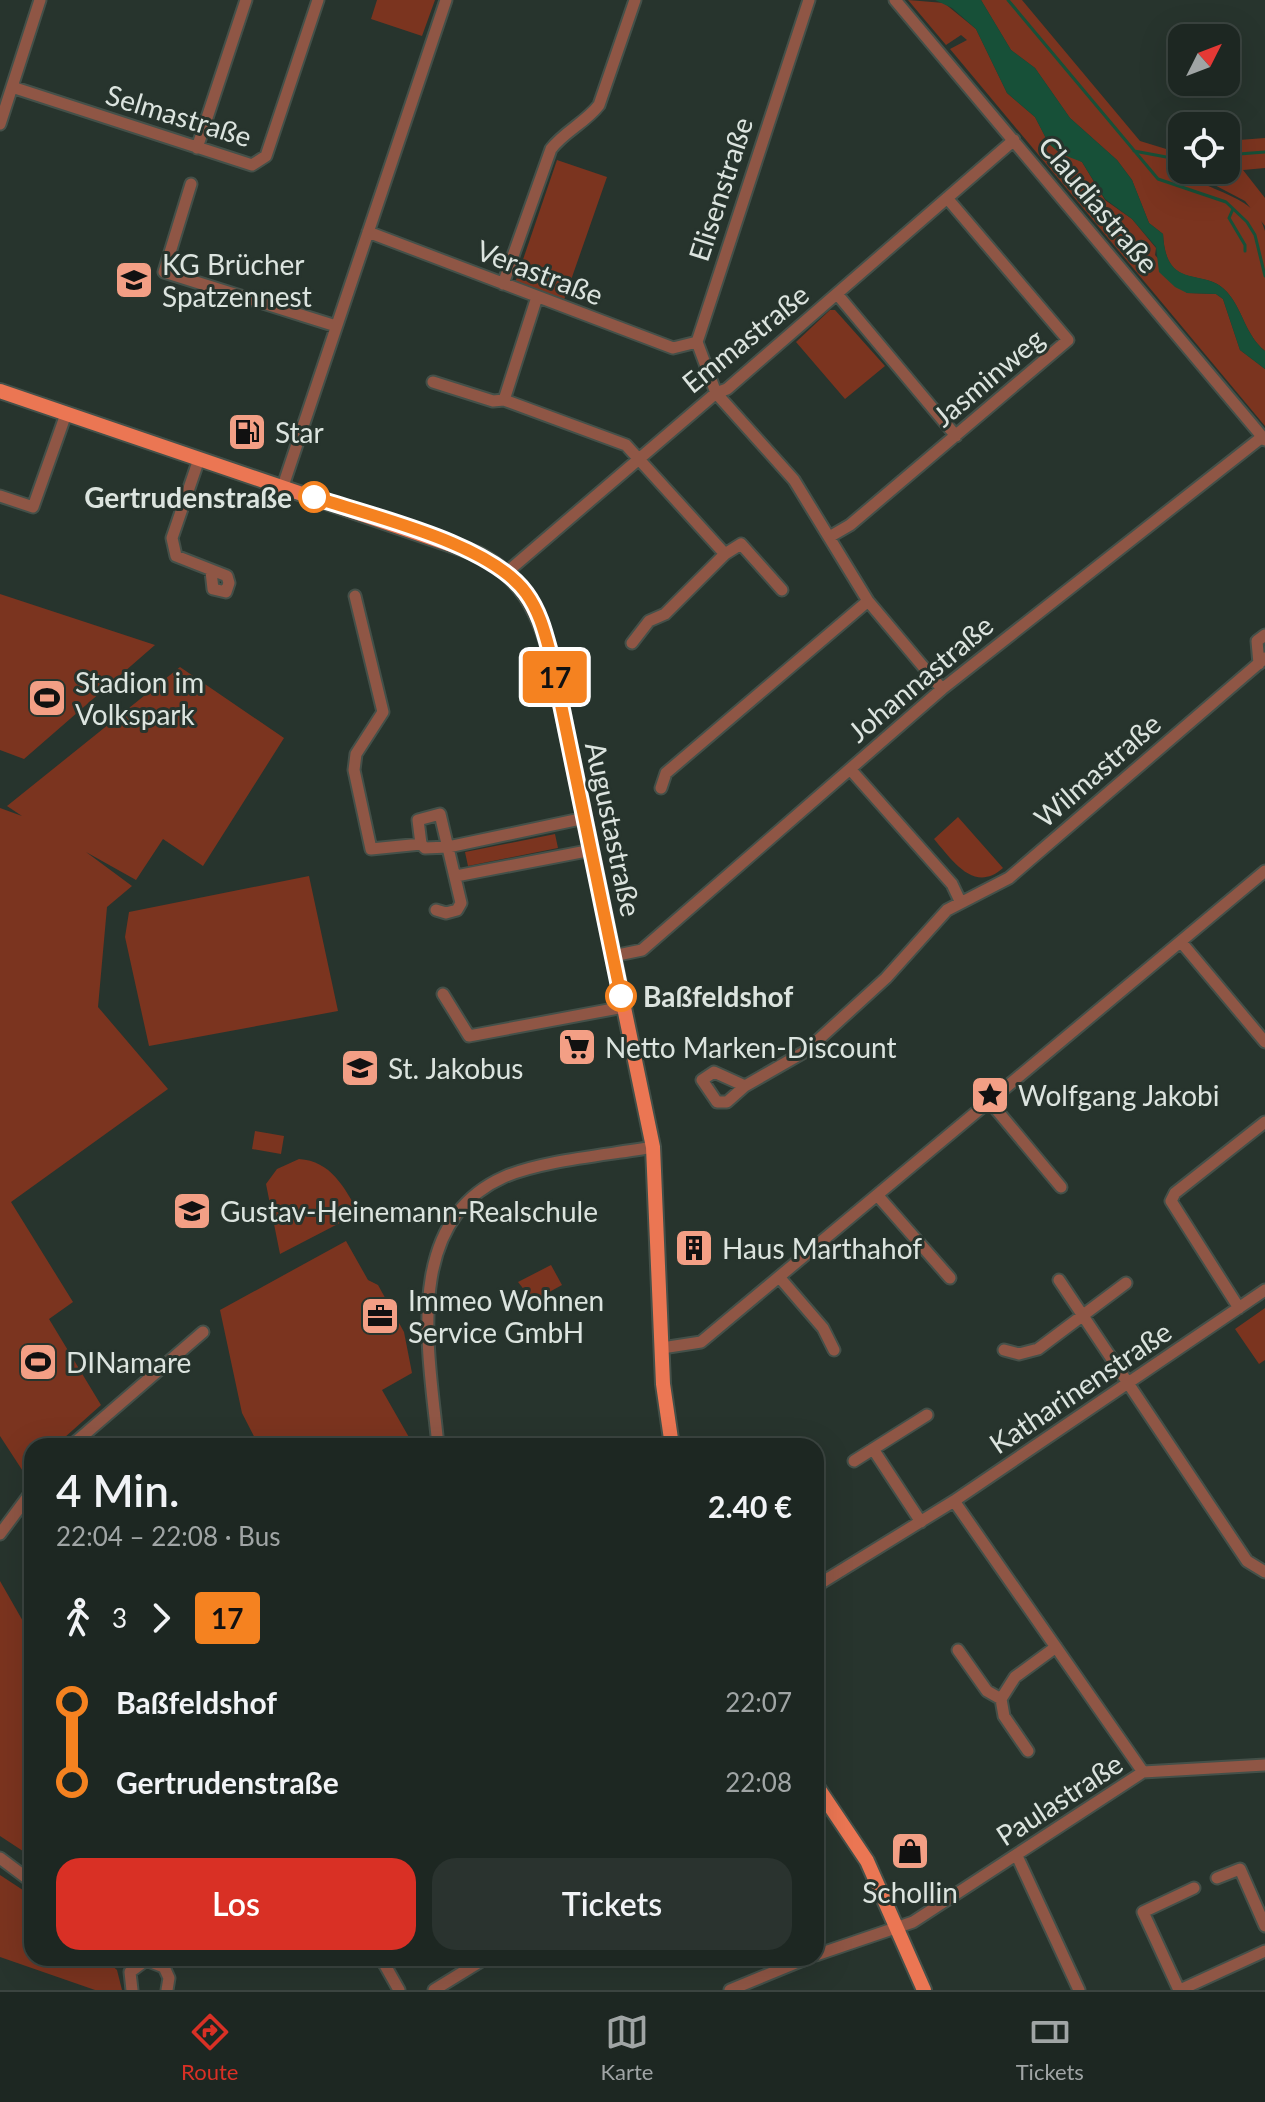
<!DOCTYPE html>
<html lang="de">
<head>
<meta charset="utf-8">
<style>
	body { margin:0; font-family:Lato,sans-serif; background:#2a332f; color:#f1f3f6; height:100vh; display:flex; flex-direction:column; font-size:30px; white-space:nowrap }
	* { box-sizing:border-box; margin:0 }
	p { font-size:26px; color:#a0a5a5 }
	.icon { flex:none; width:44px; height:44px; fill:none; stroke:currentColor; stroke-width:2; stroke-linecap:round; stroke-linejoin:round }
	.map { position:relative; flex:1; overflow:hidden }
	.panel { position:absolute; left:24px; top:1438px; width:800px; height:528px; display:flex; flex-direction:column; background:#1d2722; border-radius:24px; box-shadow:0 8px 32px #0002,0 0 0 2px #3b4440 }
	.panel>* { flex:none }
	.badge { padding:0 16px; border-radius:6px; font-size:28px; line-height:52px }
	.needle { width:52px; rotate:48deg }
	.tools { position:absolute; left:1168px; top:24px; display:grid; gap:16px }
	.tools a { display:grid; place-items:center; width:72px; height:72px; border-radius:16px; background:#1d2722; box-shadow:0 8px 32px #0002,0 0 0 2px #3b4440; font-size:40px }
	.map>.badge { position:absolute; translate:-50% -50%; box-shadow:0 0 0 4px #fff }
	.legs { display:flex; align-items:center; gap:12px; height:88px; padding:0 32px; font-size:26px }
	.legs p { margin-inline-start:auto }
	.head { display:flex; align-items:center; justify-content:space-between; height:136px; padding:0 32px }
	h1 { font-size:44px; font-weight:600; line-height:60px }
	.cta { display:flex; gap:16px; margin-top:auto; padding:16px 32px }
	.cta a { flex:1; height:92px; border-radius:24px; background:#d93025; color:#fff; font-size:32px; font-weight:600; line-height:92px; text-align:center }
	.cta a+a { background:#2a332f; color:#f1f3f6 }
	ul { padding:0 32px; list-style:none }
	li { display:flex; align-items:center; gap:28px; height:80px; font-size:30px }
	li i { display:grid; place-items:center; width:12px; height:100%; margin:0 10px; background:currentColor }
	li i::after { content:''; width:20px; height:20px; margin:-10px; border:6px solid; border-radius:50%; background:#1d2722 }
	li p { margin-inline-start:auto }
	li:first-child i { background:linear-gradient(#0000 50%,currentColor 0) }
	li:last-child i { background:linear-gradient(currentColor 50%,#0000 0) }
	.dock { display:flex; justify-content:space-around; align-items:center; height:112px; border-top:2px solid #3b4440; background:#1d2722; font-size:22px; color:#a0a5a5 }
	.dock a { display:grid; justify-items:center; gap:4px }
	.dock .selected { color:#d93025 }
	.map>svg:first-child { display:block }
	.green { fill:#7b341f }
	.water { fill:#175038 }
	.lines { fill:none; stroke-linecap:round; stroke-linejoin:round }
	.stream { stroke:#175038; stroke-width:3 }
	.minor-casing { stroke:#445049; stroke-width:15 }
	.major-casing { stroke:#445049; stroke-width:18 }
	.minor { stroke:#8f5645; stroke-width:11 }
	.major { stroke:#eb7653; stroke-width:14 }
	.line-1-casing { stroke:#fff; stroke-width:18 }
	.line-1 { stroke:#f58220; stroke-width:12 }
	.stop-1-dot { fill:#fff; stroke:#f58220; stroke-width:4 }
	.labels { text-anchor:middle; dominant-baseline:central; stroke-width:6; stroke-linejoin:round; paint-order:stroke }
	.street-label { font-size:28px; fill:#dce4df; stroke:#27342d }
	.poi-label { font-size:28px; fill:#dce4df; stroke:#27342d; text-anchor:start }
	.stop-label { font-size:28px; font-weight:bold; fill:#dce4df; stroke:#27342d; text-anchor:end }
</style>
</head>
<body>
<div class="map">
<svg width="1265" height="1990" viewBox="0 0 1265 1990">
	<rect width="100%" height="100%" fill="#27342d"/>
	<path class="green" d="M377 0H435L422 36 371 19Z
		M908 0 944 3 976 29 1007 93 1035 117 1049 144 1082 162 1105 200 1132 219 1156 248 1155 255 1187 293 1216 294 1223 299 1240 350 1265 369V426L950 49 967 40 961 35 946 45Z
		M981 0H1022L1140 141 1176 152C1184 196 1254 185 1265 231 1265 256 1265 321 1265 351 1245 335 1243 310 1227 292 1205 266 1166 294 1163 234L1149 223 1132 180 1117 160 1070 118 1035 68 1011 50Z
		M1265 138V168L1243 170 1265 198V226L1245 201 1186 170H1226V141Z
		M557 160 607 177 564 300 515 283Z
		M830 310H835L885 366 845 399 796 342Z
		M0 594 155 645 24 759 0 750Z
		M180 667 284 738 203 866 163 839 136 880 86 852 132 886 107 907 98 1007 168 1089 11 1202 73 1302 49 1319 101 1405 55 1446H32L28 1479 0 1436V808L22 816 7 806Z
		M958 817 1003 868C974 894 952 860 934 839Z
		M555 834 558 848 468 866 465 852Z
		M309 876 338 1011 149 1046 125 937 129 912Z
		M255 1131 284 1136 281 1154 252 1149Z
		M299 1159C331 1161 344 1187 359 1213L280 1254 266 1184 277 1169Z
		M346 1241 368 1280 378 1285 404 1332 412 1373 382 1390 414 1446H259L242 1413 220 1310Z
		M551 1265 562 1285 533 1301 518 1282Z
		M1265 1308V1360L1259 1364 1235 1329Z
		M0 1581 32 1637V1857L0 1836Z
		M0 1875 32 1896V1958H103L117 1970 122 1990H95L0 1957Z"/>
	<path class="water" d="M935 0H981L1011 50 1035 68 1070 118 1117 160 1132 180 1149 223 1163 234C1166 293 1205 266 1227 292 1243 310 1245 335 1265 351V369L1240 350 1223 299 1216 294 1187 293 1175 287 1159 272 1156 247 1132 219 1105 199 1082 162 1061 154 1049 144 1035 117 1007 93 976 29 952 8Z"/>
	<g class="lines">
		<path class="stream" d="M1008 0 1158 179 1226 202 1247 222 1255 235 1265 276
			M1134 151 1177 159
			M1226 155 1265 152
			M1233 209 1229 218 1245 245V251"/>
		<defs>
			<path id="minor" d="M809 0 697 342 716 393 794 480 868 601 942 689
				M895 0 1265 440
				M12 87 252 165 266 156 318 0
				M0 124 40 0
				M197 148 246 0
				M191 184 164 272 336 326
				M368 232 673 348 697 342
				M503 284 551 149C565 131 585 123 599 105L635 0
				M837 294 956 436
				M537 297 504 400 626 445 725 554 665 614 649 621 632 643
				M433 382 493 401 504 400
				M199 459 172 538 176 556 227 576 229 583 226 592 213 589 211 571
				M283 486 446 0
				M0 496 33 507 66 414
				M831 536 850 525 1068 340 947 198
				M725 554 741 544 782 590
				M507 572 716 393 727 389 1014 140
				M355 596 383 712 356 754 354 770 371 849 421 844 425 848 448 847 585 818
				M1259 664 1257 641 1265 635
				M850 769 952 884 960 901
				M661 788 666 773 868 601
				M421 844 418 820 440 814 461 903 457 910 446 913 436 910
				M456 876 592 850
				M1181 942 1265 1042
				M613 956 642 950 942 689 1262 437
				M443 994 469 1036 624 1007
				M745 1086 714 1072 702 1080 717 1102H727L745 1086 806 1051 886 978 947 910 1009 878 1265 658
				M990 1102 1061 1187
				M878 1196 950 1278
				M780 1278 823 1328 834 1350
				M1059 1280 1247 1561 1265 1572
				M1239 1308 1171 1201 1175 1193 1265 1122
				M662 1348 701 1342 1265 871
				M1004 1350 1019 1354 1038 1349 1126 1283
				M71 1446 203 1332
				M438 1446C430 1358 400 1223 504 1177 543 1160 609 1155 653 1147
				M873 1449 921 1522
				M854 1461 927 1415
				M954 1501 1143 1772
				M0 1534 32 1491
				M816 1586 954 1501 1265 1290
				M958 1650 987 1691 1001 1699
				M1028 1751 1004 1716 1001 1699 1015 1677 1056 1647
				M1017 1856 1079 1990
				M0 1858 32 1882
				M1217 1878 1240 1869 1265 1926
				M816 1955 913 1922 1143 1772 1265 1765
				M381 1958 399 1990
				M132 1990 130 1972 146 1960 164 1967 169 1978 167 1990
				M434 1990 486 1958
				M730 1990 808 1958
				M1179 1990 1143 1912 1194 1888
				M1180 1990 1265 1951"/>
			<path id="major" d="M0 391 478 554C522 577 538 610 551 656L653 1147 663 1384 672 1446
				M816 1785 867 1861 924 1990"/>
		</defs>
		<use href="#minor" class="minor-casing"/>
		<use href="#major" class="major-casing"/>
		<use href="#minor" class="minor"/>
		<use href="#major" class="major"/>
	</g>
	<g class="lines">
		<defs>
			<path id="line-1" d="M314 497C373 517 490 543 526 593 540 612 545 634 551 656L621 996"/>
		</defs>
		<use href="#line-1" class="line-1-casing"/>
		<use href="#line-1" class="line-1"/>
	</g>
	<defs>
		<symbol id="school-square" viewBox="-11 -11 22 22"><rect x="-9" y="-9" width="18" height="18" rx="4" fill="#f39f85" stroke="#27342d"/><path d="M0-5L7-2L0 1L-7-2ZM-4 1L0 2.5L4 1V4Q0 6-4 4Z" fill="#111"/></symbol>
		<symbol id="fuel-square" viewBox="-11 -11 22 22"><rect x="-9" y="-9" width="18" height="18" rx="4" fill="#f39f85" stroke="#27342d"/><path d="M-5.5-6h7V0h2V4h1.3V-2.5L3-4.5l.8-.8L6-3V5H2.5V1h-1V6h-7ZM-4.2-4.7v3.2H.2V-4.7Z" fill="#111"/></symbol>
		<symbol id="stadium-square" viewBox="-11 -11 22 22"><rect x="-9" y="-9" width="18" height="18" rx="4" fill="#f39f85" stroke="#27342d"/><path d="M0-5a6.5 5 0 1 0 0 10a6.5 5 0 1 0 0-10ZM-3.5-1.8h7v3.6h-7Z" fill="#111"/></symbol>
		<symbol id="supermarket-square" viewBox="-11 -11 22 22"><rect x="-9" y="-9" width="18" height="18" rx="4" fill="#f39f85" stroke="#27342d"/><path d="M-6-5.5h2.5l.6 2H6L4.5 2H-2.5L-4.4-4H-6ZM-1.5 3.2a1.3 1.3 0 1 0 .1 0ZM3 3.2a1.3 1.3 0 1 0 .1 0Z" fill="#111"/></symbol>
		<symbol id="sight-square" viewBox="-11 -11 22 22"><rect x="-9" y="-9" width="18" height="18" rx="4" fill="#f39f85" stroke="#27342d"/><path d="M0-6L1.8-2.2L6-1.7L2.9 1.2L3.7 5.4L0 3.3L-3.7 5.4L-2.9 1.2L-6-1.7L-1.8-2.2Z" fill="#111"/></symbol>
		<symbol id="building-square" viewBox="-11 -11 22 22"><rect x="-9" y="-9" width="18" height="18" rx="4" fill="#f39f85" stroke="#27342d"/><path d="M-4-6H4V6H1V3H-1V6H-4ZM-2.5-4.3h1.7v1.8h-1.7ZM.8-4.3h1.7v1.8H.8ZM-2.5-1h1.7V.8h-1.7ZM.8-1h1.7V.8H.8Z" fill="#111"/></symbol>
		<symbol id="office-square" viewBox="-11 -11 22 22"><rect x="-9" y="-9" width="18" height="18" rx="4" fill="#f39f85" stroke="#27342d"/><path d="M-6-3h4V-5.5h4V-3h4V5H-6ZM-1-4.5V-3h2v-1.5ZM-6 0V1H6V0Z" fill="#111"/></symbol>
		<symbol id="shop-square" viewBox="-11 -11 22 22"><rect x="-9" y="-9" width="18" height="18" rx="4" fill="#f39f85" stroke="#27342d"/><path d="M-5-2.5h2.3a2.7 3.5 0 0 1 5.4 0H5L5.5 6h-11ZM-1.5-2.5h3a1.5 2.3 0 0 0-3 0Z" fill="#111"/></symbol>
	</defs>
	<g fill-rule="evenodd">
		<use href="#school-square" x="112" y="258" width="44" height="44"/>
		<use href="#fuel-square" x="225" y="410" width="44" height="44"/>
		<use href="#stadium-square" x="25" y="676" width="44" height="44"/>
		<use href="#supermarket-square" x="555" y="1025" width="44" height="44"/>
		<use href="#school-square" x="338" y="1046" width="44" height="44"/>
		<use href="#sight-square" x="968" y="1073" width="44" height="44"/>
		<use href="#school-square" x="170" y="1189" width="44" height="44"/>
		<use href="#building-square" x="672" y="1226" width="44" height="44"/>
		<use href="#office-square" x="358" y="1294" width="44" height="44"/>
		<use href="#stadium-square" x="16" y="1340" width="44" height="44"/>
		<use href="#shop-square" x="888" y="1829" width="44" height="44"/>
	</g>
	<g class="stop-1-dot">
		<circle cx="314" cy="497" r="14"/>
		<circle cx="621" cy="996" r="14"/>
	</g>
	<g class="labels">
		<g class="street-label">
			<text transform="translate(179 115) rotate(17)">Selmastraße</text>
			<text transform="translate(720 189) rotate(-72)">Elisenstraße</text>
			<text transform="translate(1099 204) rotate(50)">Claudiastraße</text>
			<text transform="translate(540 272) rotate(21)">Verastraße</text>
			<text transform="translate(745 338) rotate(-39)">Emmastraße</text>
			<text transform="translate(988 377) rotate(-40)">Jasminweg</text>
			<text transform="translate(920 678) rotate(-40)">Johannastraße</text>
			<text transform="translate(1097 770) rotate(-41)">Wilmastraße</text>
			<text transform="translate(614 829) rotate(78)">Augustastraße</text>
			<text transform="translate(1080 1387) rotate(-34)">Katharinenstraße</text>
			<text transform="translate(1059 1799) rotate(-33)">Paulastraße</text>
		</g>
		<g class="poi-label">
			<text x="162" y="264">KG Brücher<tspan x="162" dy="32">Spatzennest</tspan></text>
			<text x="275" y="432">Star</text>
			<text x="75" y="682">Stadion im<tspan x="75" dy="32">Volkspark</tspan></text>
			<text x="605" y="1047">Netto Marken-Discount</text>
			<text x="388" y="1068">St. Jakobus</text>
			<text x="1018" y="1095">Wolfgang Jakobi</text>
			<text x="220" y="1211">Gustav-Heinemann-Realschule</text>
			<text x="722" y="1248">Haus Marthahof</text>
			<text x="408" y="1300">Immeo Wohnen<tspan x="408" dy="32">Service GmbH</tspan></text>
			<text x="66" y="1362">DINamare</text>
			<text x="910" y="1892" text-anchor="middle">Schollin</text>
		</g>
		<g class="stop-label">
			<text x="292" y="497">Gertrudenstraße</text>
			<text x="643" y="996" text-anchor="start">Baßfeldshof</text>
		</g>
	</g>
</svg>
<div class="tools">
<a><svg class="needle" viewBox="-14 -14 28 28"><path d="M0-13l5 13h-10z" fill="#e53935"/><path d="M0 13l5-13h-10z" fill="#a0a5a5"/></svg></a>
<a><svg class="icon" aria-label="locate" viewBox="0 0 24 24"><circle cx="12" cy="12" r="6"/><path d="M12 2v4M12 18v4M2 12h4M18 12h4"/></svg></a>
</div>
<b class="badge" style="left:555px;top:677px;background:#f58220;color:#111">17</b>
<section class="panel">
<div class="head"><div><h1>4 Min.</h1><p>22:04 – 22:08 · Bus</p></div><b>2.40 €</b></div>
<div class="legs"><svg class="icon" aria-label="walk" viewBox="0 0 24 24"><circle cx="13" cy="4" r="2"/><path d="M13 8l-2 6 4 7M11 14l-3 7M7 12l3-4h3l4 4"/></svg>3<svg class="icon" aria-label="forward" viewBox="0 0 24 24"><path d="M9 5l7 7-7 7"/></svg><b class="badge" style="background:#f58220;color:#111">17</b></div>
<ul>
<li><i style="color:#f58220"></i><b>Baßfeldshof</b><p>22:07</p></li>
<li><i style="color:#f58220"></i><b>Gertrudenstraße</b><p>22:08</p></li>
</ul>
<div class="cta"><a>Los</a><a>Tickets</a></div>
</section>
</div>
<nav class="dock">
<a class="selected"><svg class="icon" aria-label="directions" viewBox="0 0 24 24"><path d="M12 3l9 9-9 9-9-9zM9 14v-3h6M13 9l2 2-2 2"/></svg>Route</a>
<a><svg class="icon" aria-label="map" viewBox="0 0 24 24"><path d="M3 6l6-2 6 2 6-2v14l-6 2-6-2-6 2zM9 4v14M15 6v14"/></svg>Karte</a>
<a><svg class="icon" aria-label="tickets" viewBox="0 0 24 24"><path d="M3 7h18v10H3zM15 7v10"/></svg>Tickets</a>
</nav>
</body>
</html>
